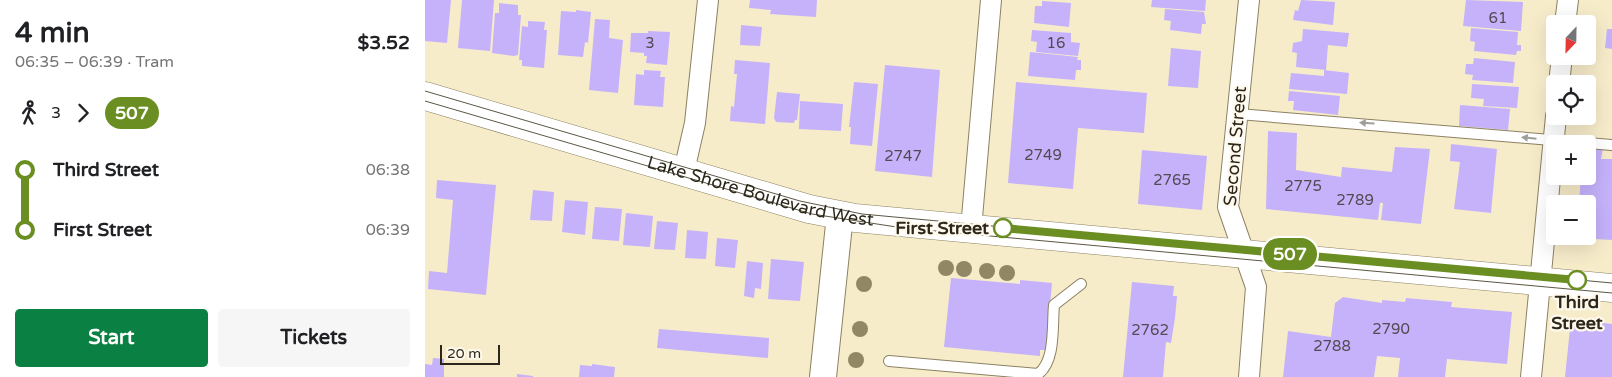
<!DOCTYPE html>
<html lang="en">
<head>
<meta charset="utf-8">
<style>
	body { margin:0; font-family:"Varela Round",sans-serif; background:#f6f6f6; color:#202124; height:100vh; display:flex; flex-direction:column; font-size:19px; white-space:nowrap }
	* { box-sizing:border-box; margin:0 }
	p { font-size:16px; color:#757577 }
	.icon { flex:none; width:28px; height:28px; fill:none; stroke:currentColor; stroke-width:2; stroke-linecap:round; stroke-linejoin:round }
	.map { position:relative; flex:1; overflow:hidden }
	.drawer { display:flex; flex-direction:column; background:#fff; width:425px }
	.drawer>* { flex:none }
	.badge { padding:0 10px; border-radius:16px; font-size:18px; line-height:32px }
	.needle { width:32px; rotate:202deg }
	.buttons { position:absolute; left:1121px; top:15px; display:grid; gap:10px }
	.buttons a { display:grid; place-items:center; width:50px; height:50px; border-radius:5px; background:#fff; box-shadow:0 5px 20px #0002; font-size:25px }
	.scale { position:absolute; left:15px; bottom:12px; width:60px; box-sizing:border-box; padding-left:5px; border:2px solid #2b271a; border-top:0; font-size:14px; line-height:18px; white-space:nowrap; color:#2b271a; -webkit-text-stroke:4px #fef9ec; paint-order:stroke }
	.map>.badge { position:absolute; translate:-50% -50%; box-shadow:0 0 0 2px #fff }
	.legs { display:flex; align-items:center; gap:8px; height:55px; padding:0 15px; font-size:16px }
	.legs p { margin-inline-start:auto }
	.overview { display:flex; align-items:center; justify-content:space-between; height:85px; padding:0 15px }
	h1 { font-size:28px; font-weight:800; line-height:38px }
	.action { display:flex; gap:10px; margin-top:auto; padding:10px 15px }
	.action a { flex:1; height:58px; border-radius:5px; background:#0b8043; color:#fff; font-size:20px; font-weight:800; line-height:58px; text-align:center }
	.action a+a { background:#f6f6f6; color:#202124 }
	ul { padding:0 15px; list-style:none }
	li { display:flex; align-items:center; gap:18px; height:60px; font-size:19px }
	li i { display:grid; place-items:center; width:8px; height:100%; margin:0 6px; background:currentColor }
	li i::after { content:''; width:12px; height:12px; margin:-6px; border:4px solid; border-radius:50%; background:#fff }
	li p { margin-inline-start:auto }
	li:first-child i { background:linear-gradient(#0000 50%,currentColor 0) }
	li:last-child i { background:linear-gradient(currentColor 50%,#0000 0) }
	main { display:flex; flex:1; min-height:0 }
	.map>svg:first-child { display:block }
	.building { fill:#c5b2fb }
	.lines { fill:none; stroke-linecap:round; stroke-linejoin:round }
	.service-casing { stroke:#8c8162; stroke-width:12 }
	.minor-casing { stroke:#8c8162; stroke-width:22 }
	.tertiary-casing { stroke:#8c8162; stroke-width:28 }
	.primary-casing { stroke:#8c8162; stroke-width:29 }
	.service { stroke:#fff; stroke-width:10 }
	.minor { stroke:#fff; stroke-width:20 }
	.tertiary { stroke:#fff; stroke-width:26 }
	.primary { stroke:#fff; stroke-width:28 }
	.tram { stroke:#5c5644; stroke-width:1 }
	.tree { fill:#918764 }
	.oneway { fill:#a09e98 }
	.line-1-casing { stroke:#fff; stroke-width:11 }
	.line-1 { stroke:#6b8e23; stroke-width:8 }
	.stop-1-dot { fill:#fff; stroke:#6b8e23; stroke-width:2.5 }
	.labels { text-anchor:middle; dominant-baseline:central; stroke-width:4.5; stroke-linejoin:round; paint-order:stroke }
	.number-label { font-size:15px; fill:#524a52 }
	.street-label { font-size:18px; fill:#2b271a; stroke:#fef9ec }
	.stop-label { font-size:18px; font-weight:bold; fill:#2b271a; stroke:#fef9ec; text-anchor:end }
</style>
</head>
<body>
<main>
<section class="drawer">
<div class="overview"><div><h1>4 min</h1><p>06:35 – 06:39 · Tram</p></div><b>$3.52</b></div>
<div class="legs"><svg class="icon" aria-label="walk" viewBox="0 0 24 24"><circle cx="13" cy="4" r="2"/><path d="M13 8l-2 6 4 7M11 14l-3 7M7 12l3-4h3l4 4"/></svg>3<svg class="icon" aria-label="forward" viewBox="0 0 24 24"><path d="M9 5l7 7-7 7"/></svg><b class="badge" style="background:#6b8e23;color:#fff">507</b></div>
<ul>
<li><i style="color:#6b8e23"></i><b>Third Street</b><p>06:38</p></li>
<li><i style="color:#6b8e23"></i><b>First Street</b><p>06:39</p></li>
</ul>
<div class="action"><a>Start</a><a>Tickets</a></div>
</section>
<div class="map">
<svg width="1187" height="377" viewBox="0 0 1187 377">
	<rect width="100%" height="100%" fill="#f7ecca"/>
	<path class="building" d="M0 0H26L22 43 0 41Z
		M37 0H69L65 51 33 48Z
		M325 0H392L391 17 345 14 346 10 324 8Z
		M727 0H781L780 11 726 7Z
		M876 0 910 2 908 25 868 20 870 10 873 11Z
		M1041 0 1098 2 1096 31 1038 26Z
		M617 1 646 3 644 27 609 23 610 6H617Z
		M74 3 93 5V15H96L93 55 89 56 67 53 70 13H74Z
		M740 9 779 12 781 24H777L776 34 745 30 746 21 739 20Z
		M151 10 166 12 163 43 160 42 158 57 133 55 136 11 151 12Z
		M170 19 185 20 184 38 198 40 193 93 164 90Z
		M103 21 120 22 119 30H122L119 68 97 66V60H94L97 26 103 27Z
		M316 25 337 27 335 46 315 45Z
		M1046 28 1093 32 1092 45H1096V51H1092L1091 55 1049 51 1050 42 1045 41Z
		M878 29 924 33 922 47 903 45 901 70 871 67 872 53 867 52 868 43 877 41Z
		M1182 29H1187V49L1180 48Z
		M607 30 646 33V42L655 43 653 56 611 52 612 42 606 41Z
		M223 31 245 32 242 65 221 63 222 56H219V53L205 52 206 33H223Z
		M746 48 776 51 773 88 743 86Z
		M605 52 653 57 652 60H656V70H651L650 80 603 76Z
		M1049 58 1090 62 1088 83 1047 80 1048 75 1040 74 1041 64H1048Z
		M310 60 345 63 340 124 305 121 306 106 309 107 312 74H309Z
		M460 65 515 70 507 177 450 171Z
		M219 70 236 71 235 77H240L238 107 209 105 211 74 219 75Z
		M899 70 924 73 922 94 864 89 866 73 899 76Z
		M429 82 453 84 447 146 425 144 426 127H424Z
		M591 82 722 93 719 133 653 128 648 189 583 183Z
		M1047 84 1094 87 1092 108 1058 106 1059 99 1046 98Z
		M864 91 915 96 913 115 868 110 869 101H863Z
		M352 92 375 94 372 120H370L369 123 351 122 349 118Z
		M375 101 418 104 416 131 374 129Z
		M1035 105 1085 109 1083 130 1034 126Z
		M843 131 872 133 871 170 916 177 917 167 967 172 970 147 1005 149 996 224 956 220 958 203H955L953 220 841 209Z
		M1026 144 1072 149 1066 213 1029 209 1035 162 1025 161Z
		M1162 147 1178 148 1176 159H1187V240L1153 238 1162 236V204H1154L1156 176H1162Z
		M717 150 782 156 777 210 713 204Z
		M12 180 71 185 61 295 3 289 4 271 22 273 28 200 11 198Z
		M108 190 129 192 127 221 105 220Z
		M140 200 163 202 160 235 137 232Z
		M170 207 197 209 194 241 167 239Z
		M201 213 228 216 225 247 198 245Z
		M232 221 253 223 250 250 229 249Z
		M262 230 283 232 281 259 260 258Z
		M292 238 313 240 310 268 290 266Z
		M346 259 379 262 375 301 343 299Z
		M322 261 338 263 336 289 330 288 329 298 319 296Z
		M526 278 595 284V280L627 283 621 350H615V356L519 347Z
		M707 282 749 286 748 296H752L750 318 746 343 741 342 738 377H698Z
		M918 297 957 303V300L980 302 981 298 1027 302 1026 307 1087 312 1082 364 1022 359 1020 377H973L975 358 952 356 949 377H858L863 331 906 337 910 303Z
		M1146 319 1187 324V377H1140Z
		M234 329 344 338 343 358 232 348Z
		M8 358 19 359V377H0V364L7 365Z
		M167 364 190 367 189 377H154L155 365 167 366Z
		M92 374 108 376V377H92Z"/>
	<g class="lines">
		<defs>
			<path id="service" d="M813 114 1187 145
				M464 361 613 374C631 361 627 325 629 305L656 284"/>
			<path id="minor" d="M824 0 803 207 831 287 824 377
				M1140 24 1143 0
				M1134 84 1137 56
				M259 171 270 123 283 0
				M546 229 566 0
				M1106 377 1131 116"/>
			<path id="tertiary" d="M398 377 415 215"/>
			<g id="primary">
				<path id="s1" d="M0 96 384 209 430 218 1187 288"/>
			</g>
		</defs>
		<use href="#service" class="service-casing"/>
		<use href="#minor" class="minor-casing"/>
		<use href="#tertiary" class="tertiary-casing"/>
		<use href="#primary" class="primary-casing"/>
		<use href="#service" class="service"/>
		<use href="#minor" class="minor"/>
		<use href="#tertiary" class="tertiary"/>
		<use href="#primary" class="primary"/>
		<path class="tram" d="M0 91 375 201 437 214 1187 283
			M0 101 387 214 478 228 1187 293"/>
	</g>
	<g class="tree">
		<circle cx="521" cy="268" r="8"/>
		<circle cx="539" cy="269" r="8"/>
		<circle cx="562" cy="271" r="8"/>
		<circle cx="582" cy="273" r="8"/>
		<circle cx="439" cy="284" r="8"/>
		<circle cx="435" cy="329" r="8"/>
		<circle cx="431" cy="360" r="8"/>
	</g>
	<defs><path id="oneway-solid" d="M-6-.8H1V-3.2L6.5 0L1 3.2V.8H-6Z" transform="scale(1.25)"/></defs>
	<g class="oneway">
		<use href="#oneway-solid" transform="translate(942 123) rotate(-176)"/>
		<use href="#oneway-solid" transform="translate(1104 138) rotate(-174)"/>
	</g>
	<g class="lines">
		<defs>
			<path id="line-1" d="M578 228 1152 280"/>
		</defs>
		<use href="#line-1" class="line-1-casing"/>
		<use href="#line-1" class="line-1"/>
	</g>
	<g class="stop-1-dot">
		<circle cx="578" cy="228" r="9"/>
		<circle cx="1152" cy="280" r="9"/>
	</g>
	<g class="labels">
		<g class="number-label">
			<text x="1073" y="18">61</text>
			<text x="225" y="43">3</text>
			<text x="631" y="43">16</text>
			<text x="618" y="155">2749</text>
			<text x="478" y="156">2747</text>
			<text x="747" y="180">2765</text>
			<text x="878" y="186">2775</text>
			<text x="930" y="200">2789</text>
			<text x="966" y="329">2790</text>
			<text x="725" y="330">2762</text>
			<text x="907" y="346">2788</text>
		</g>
		<g class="street-label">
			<text transform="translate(810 146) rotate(-85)">Second Street</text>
			<text stroke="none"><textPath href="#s1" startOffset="349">Lake Shore Boulevard West</textPath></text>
		</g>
		<g class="stop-label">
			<text x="564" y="228">First Street</text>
			<text x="1152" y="302" text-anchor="middle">Third<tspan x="1152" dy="21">Street</tspan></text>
		</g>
	</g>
</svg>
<div class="buttons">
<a><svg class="needle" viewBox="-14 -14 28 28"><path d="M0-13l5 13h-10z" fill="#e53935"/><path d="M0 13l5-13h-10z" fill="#757577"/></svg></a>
<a><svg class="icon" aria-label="locate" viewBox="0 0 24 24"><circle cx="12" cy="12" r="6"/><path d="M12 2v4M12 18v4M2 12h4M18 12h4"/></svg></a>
<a>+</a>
<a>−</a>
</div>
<div class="scale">20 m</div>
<b class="badge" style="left:865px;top:254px;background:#6b8e23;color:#fff">507</b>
</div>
</main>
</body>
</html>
